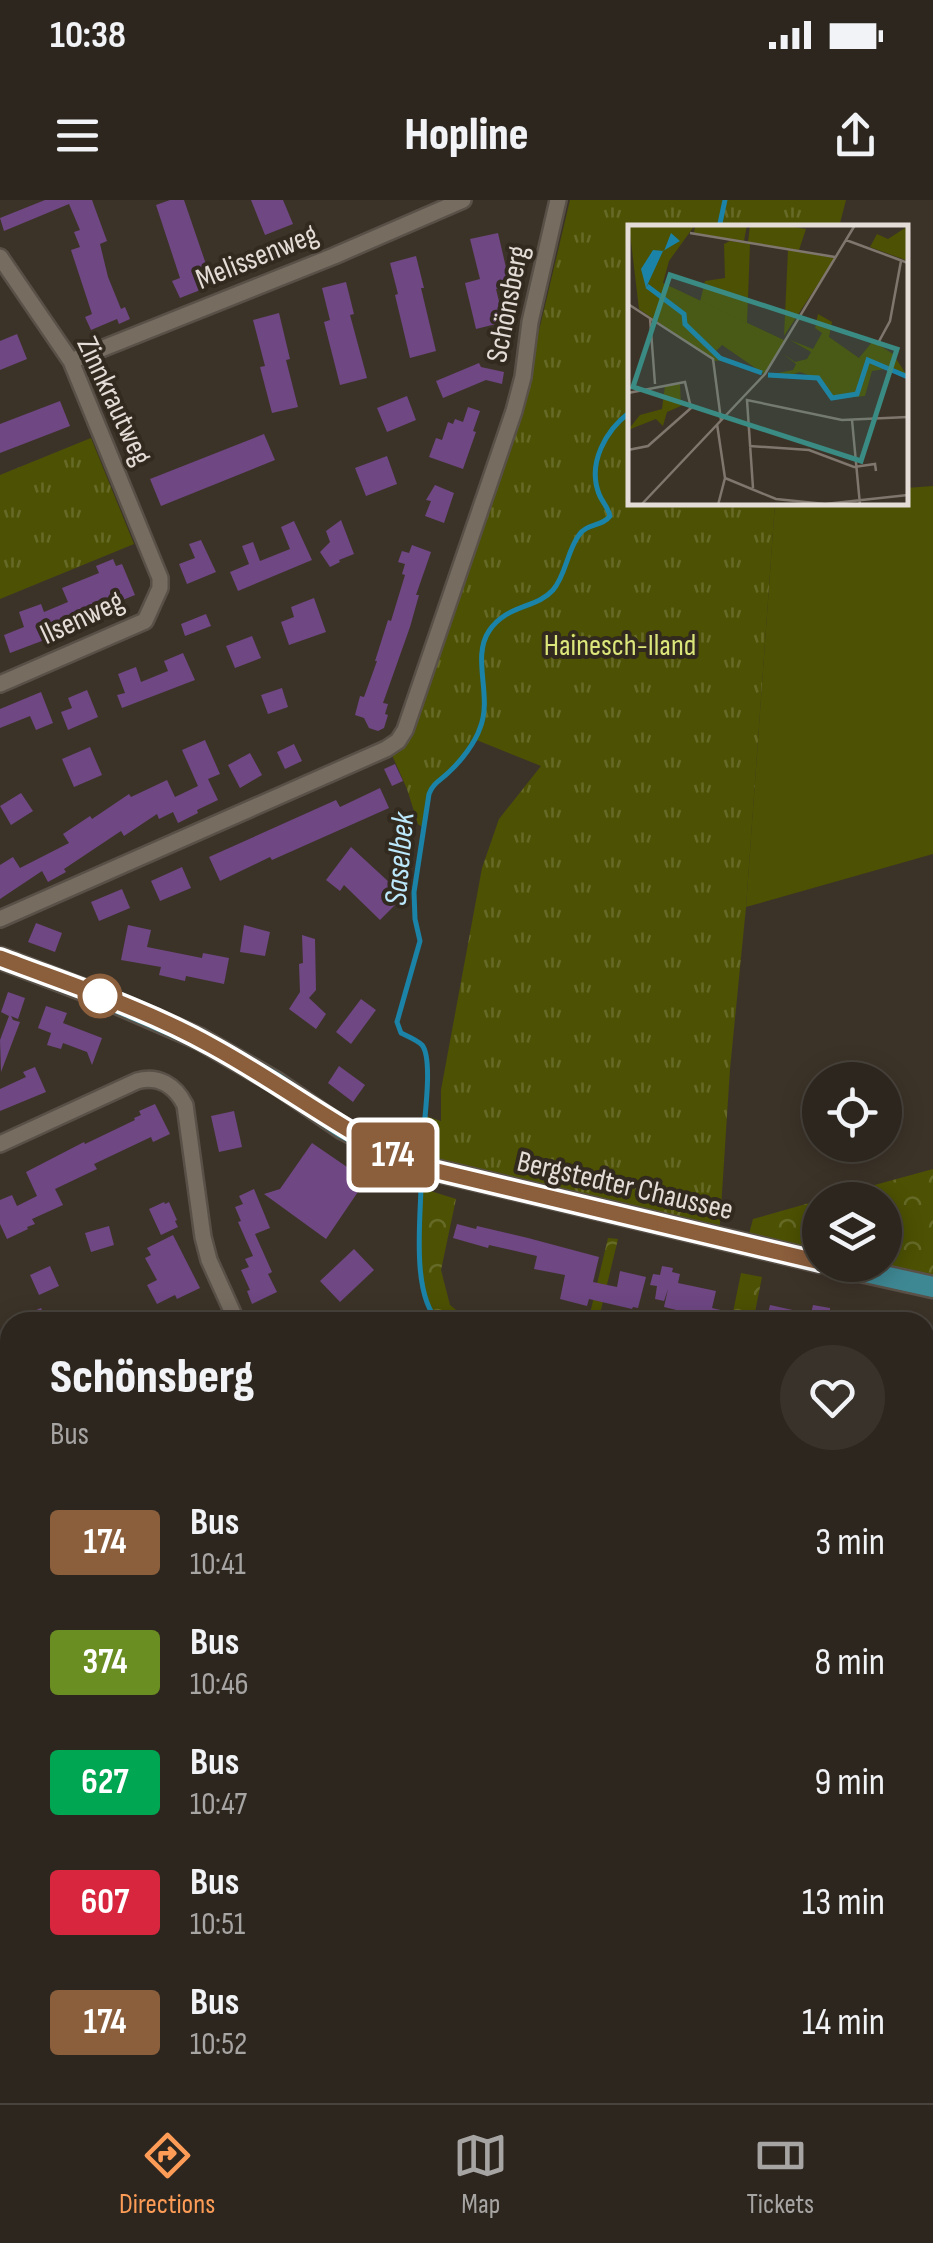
<!DOCTYPE html>
<html lang="en">
<head>
<meta charset="utf-8">
<style>
	body { margin:0; font-family:"Sofia Sans Condensed",sans-serif; background:#39322b; color:#f1f3f6; height:100vh; display:flex; flex-direction:column; font-size:38px; white-space:nowrap }
	* { box-sizing:border-box; margin:0 }
	p { font-size:32px; color:#a7a5a4 }
	.icon { flex:none; width:55px; height:55px; fill:none; stroke:currentColor; stroke-width:2; stroke-linecap:round; stroke-linejoin:round }
	.map { position:relative; flex:1; overflow:hidden }
	.panel { position:absolute; left:0px; top:1112px; width:935px; height:792px; display:flex; flex-direction:column; background:#2d261e; border-radius:30px 30px 0 0; box-shadow:0 5px 25px #0003,0 0 0 2px #48433c }
	.panel>* { flex:none }
	.badge { padding:0 20px; border-radius:8px; font-size:35px; line-height:65px }
	.tools { position:absolute; left:802px; top:862px; display:grid; gap:20px }
	.tools a { display:grid; place-items:center; width:100px; height:100px; border-radius:50%; background:#2d261e; box-shadow:0 5px 25px #0003,0 0 0 2px #48433c; font-size:50px }
	.map>.badge { position:absolute; translate:-50% -50%; box-shadow:0 0 0 5px #fff }
	.round { display:grid; place-items:center; flex:none; width:105px; height:105px; border-radius:52px; background:#39322b }
	.headline { display:flex; align-items:center; justify-content:space-between; height:170px; padding:0 50px }
	h1 { font-size:48px; font-weight:800; line-height:75px }
	ul { padding:0; list-style:none }
	li { display:flex; align-items:center; gap:30px; height:120px; padding:0 50px }
	li div { flex:1 }
	li b { display:block; font-size:38px }
	li em { font-style:normal }
	li .badge { min-width:110px; font-weight:700; text-align:center }
	.status { display:flex; justify-content:space-between; align-items:center; height:70px; padding:0 50px; background:#2d261e; direction:ltr }
	.status svg { height:28px; fill:currentColor }
	header { display:flex; justify-content:space-between; align-items:center; height:130px; padding:0 50px; background:#2d261e; font-size:45px; font-weight:800 }
	.menu { display:flex; justify-content:space-around; align-items:center; height:140px; border-top:2px solid #48433c; background:#2d261e; font-size:28px; color:#a7a5a4 }
	.menu a { display:grid; justify-items:center; gap:5px }
	.menu .current { color:#fd9c56 }
	.map>svg:first-child { display:block }
	.green { fill:#4c5103 }
	.forest { fill:url(#forest-crowns) }
	.park { fill:url(#park-tufts) }
	.lines { fill:none; stroke-linecap:round; stroke-linejoin:round }
	.stream { stroke:#1b83a7; stroke-width:5 }
	.building { fill:#6e4783 }
	.minor-casing { stroke:#595148; stroke-width:20 }
	.major-casing { stroke:#595148; stroke-width:25 }
	.minor { stroke:#766c60; stroke-width:15 }
	.major { stroke:#3e8894; stroke-width:20 }
	.line-casing { stroke:#fff; stroke-width:22 }
	.line { stroke:#8b5e3c; stroke-width:15 }
	.stop-dot { fill:#fff; stroke:#8b5e3c; stroke-width:5 }
	.labels { text-anchor:middle; dominant-baseline:central; stroke-width:8; stroke-linejoin:round; paint-order:stroke }
	.street-label { font-size:30px; fill:#e4ddd7; stroke:#32291f }
	.park-label { font-size:30px; fill:#dce77b; stroke:#32291f }
	.water-label { font-size:32px; font-style:italic; fill:#bce8fc; stroke:#32291f }
	.inset-river { fill:none; stroke:#1b83a7; stroke-width:5 }
	.inset-road { fill:none; stroke:#7f776e; stroke-width:2.5 }
	.view { fill:#3a8b83; fill-opacity:0.15; stroke:#3a8b83; stroke-width:5 }
	.inset-edge { fill:none; stroke:#e4ddd7; stroke-width:5 }
</style>
</head>
<body>
<div class="status"><b>10:38</b><svg viewBox="0 0 49 12"><path d="M0 12V9h3v3zM5 12V6h3v6zM10 12V3h3v9zM15 12V0h3v12zM26 1h20v11H26zM47 4h2v5h-2z"/></svg></div>
<header><svg class="icon" aria-label="menu" viewBox="0 0 24 24"><path d="M4 6h16M4 12h16M4 18h16"/></svg>Hopline<svg class="icon" aria-label="share" viewBox="0 0 24 24"><path d="M12 15V3M7 8l5-5 5 5M5 13v7h14v-7"/></svg></header>
<div class="map">
<svg width="933" height="1903" viewBox="0 0 933 1903">
	<defs>
		<pattern id="forest-crowns" width="20" height="18" patternUnits="userSpaceOnUse" patternTransform="scale(2.5)"><rect width="20" height="18" fill="#4c5103"/><path d="M2 6a3 3 0 1 1 6 0M12 15a3 3 0 1 1 6 0" fill="none" stroke="#666a27"/></pattern>
		<pattern id="park-tufts" width="24" height="20" patternUnits="userSpaceOnUse" patternTransform="scale(2.5)"><rect width="24" height="20" fill="#4c5103"/><path d="M3 7l-1-3M5 7V3M7 7l1-3M15 17l-1-3M17 17v-4M19 17l1-3" fill="none" stroke="#666a27"/></pattern>
	</defs>
	<rect width="100%" height="100%" fill="#3c3328"/>
	<path class="green" d="M933 286V654L746 707 775 303 906 302V288Z"/>
	<path class="forest" d="M933 969V1087L835 1065H885V1000H820Z
		M421 988 456 999 441 1070 450 1105 471 1122H439C412 1096 420 1024 421 988Z
		M820 1000V1062L746 1045 753 1019Z
		M608 1038 618 1039 598 1122H588Z
		M741 1073 762 1077 753 1122H731Z
		M925 1221H933V1349L925 1350Z
		M732 1895H831L830 1903H750L732 1898Z"/>
	<path class="park" d="M570 0H846L839 27 630 28V302L775 303 746 707 730 869 719 1039 422 959 426 916 441 921V890L482 668 499 619 541 566 474 539 457 563 431 588 424 628 418 624 407 589 392 555 406 547 533 156Z
		M91 238 134 344 0 399V275Z"/>
	<g class="lines">
		<path class="stream" d="M719 28 725 0
			M422 949C423 929 434 859 422 845 417 840 407 836 401 833L397 822 420 741 415 719 414 692 429 594C433 583 441 580 449 572 461 561 475 543 480 528 493 496 471 458 489 431 507 404 536 409 553 390 566 375 567 351 579 335 587 323 602 327 610 316 608 307 602 302 599 294 587 263 606 230 630 212
			M421 988C420 1024 412 1096 439 1122
			M783 1903 784 1895"/>
	</g>
	<path class="building" d="M45 0H92L107 41 100 44 108 77 121 109 125 107 130 119 119 124 117 119 91 130 85 117 92 114 71 50 80 47 74 32 80 30 69 4 4 31 0 18Z
		M170 0H184L209 73 212 71 218 83 180 98 172 81 180 78 156 5Z
		M251 0H283L293 24 265 35Z
		M498 33 510 85 496 89 504 122 476 129 465 83 480 79 470 39Z
		M416 56 424 88H421L436 151 410 158 395 95 398 94 390 63Z
		M346 82 354 114 350 115 367 178 340 185 324 122 330 120 322 88Z
		M279 113 290 159 286 160 298 207 272 213 260 167 265 166 253 120Z
		M17 134 27 159 0 170V141Z
		M479 163 481 167 504 172 502 184 486 180 443 198 436 181Z
		M407 196 416 220 387 232 377 208Z
		M60 201 70 226 0 253V224Z
		M468 207 480 211 473 231 476 232 463 269 429 257 436 238 442 240 448 222 453 224 455 219 463 222Z
		M264 234 275 260 161 306 150 279Z
		M387 256 397 284 366 296 355 268Z
		M435 285 454 293 444 323 425 316 431 301 426 300Z
		M341 320 354 354 339 360 340 362 330 367 320 352 330 342 326 331Z
		M294 321 312 360 238 391 230 372 249 364 242 346 253 342 260 361 290 349 281 327Z
		M201 340 216 372 187 384 179 364 195 358 189 344Z
		M412 345 431 352 416 395H419L410 427 383 503 388 504 385 514 388 515 384 528 378 531 369 528 364 518 355 515 360 496 364 497 377 461H375L388 420 391 421 405 375 402 374 405 364 398 362 402 351 409 353Z
		M113 359 116 366 122 364 135 395 93 412 96 418 79 425 76 418 44 431 47 439 10 453 4 435 24 427 19 412 41 404 44 412 68 402 62 388 99 373 96 366Z
		M314 398 326 432 289 445 281 422 294 417 291 407Z
		M206 414 211 426 185 436 181 424Z
		M252 436 261 458 235 468 226 446Z
		M183 453 195 480 122 508 117 495 125 493 118 474 136 467 141 482 168 471 164 461Z
		M282 488 288 507 268 514 261 495Z
		M87 490 98 517 68 530 61 512 72 508 68 498Z
		M41 492 53 523 36 530 30 516 0 528V509Z
		M205 540 220 574 208 579 218 600 197 610 198 613 178 623 173 612 159 619 157 614 124 636 121 631 64 669 66 672 48 682 42 671 0 699V665L13 657 20 668 69 643 63 634 90 616 92 619 129 594 131 597 167 580 175 597 198 586 182 550Z
		M294 544 302 561 285 569 277 552Z
		M90 547 102 575 74 587 62 559Z
		M250 553 262 575 240 588 228 565Z
		M395 564 403 581 392 586 384 569Z
		M380 588 389 608 272 660 270 657 220 681 209 657 336 600 340 607Z
		M21 593 33 611 11 625 0 606Z
		M351 647 404 696 380 720 344 685 340 691 326 680Z
		M182 667 191 688 160 701 151 681Z
		M122 689 130 708 99 721 91 702Z
		M36 723 62 733 55 752 28 742Z
		M128 725 151 730 147 747 202 758 203 753 229 758 224 784 186 776 185 781 159 775 161 767 121 760Z
		M244 725 270 732 265 756 240 752Z
		M302 735 315 739 316 790 309 798 326 814 316 829 289 809 300 792 299 764 303 763Z
		M8 792 25 798 18 819 11 816 13 820 20 822 1 872 0 840 9 816 1 812Z
		M361 799 376 810 351 844 336 832Z
		M46 806 67 813 63 823 102 838 92 865 87 852 63 843 61 849 47 845 51 833 38 828Z
		M339 866 365 885 353 902 328 883Z
		M35 867 46 892 0 911V889L26 877 23 872Z
		M155 904 170 934 153 942 151 937 94 964 97 969 55 989 63 1005 32 1019 35 1024 27 1027 28 1029 7 1039 0 1024V1000L12 995 17 1006 37 996 26 972 84 942 85 944 135 920 134 918 141 915 139 911Z
		M234 911 242 947 219 952 211 916Z
		M312 943 366 980 326 1039 264 994 280 989Z
		M254 989 270 1028 255 1034 272 1072 268 1074 277 1092 252 1104 247 1091 250 1090 241 1070 249 1067 245 1059 253 1056 238 1022 241 1021 235 1007 243 1004 239 996Z
		M164 1002 165 1004 169 1002 177 1020 175 1021 178 1027 161 1035 149 1009Z
		M457 1024 476 1029 477 1026 528 1038 599 1057 593 1082 617 1087 620 1071 646 1077 638 1108 633 1107 632 1109 589 1099 587 1106 560 1099 565 1075 534 1069 537 1056 489 1045 488 1048 453 1038Z
		M109 1026 114 1045 91 1052 85 1033Z
		M173 1035 200 1088 177 1099 175 1095 157 1104 147 1085 157 1080 145 1058 151 1055 147 1048Z
		M354 1049 374 1070 340 1102 320 1081Z
		M50 1066 59 1086 39 1095 30 1075Z
		M662 1066 673 1068 672 1072 680 1074 678 1083 716 1091 712 1108 725 1111 723 1122H700L701 1116 664 1107 668 1089 664 1101 655 1099 657 1086 650 1085 653 1074 660 1075Z
		M770 1105 811 1114 813 1105 830 1108V1112L856 1118V1122H766Z
		M41 1108 48 1122H7Z
		M311 1110 312 1122H270V1113Z"/>
	<g class="lines">
		<defs>
			<path id="minor" d="M0 57 71 161 160 378V388L145 421 0 484
				M71 161 334 56 463 0
				M0 719 386 549 398 541 405 530 514 211 523 177 530 122 558 0
				M0 944 137 881C158 875 175 885 185 905L203 1037 209 1060 237 1122
				M925 1746 933 1750
				M0 1852 10 1849
				M352 1895 356 1903"/>
			<path id="major" d="M0 758 105 798 200 839 275 882 342 928 417 966 820 1062
				M834 1065 933 1087"/>
		</defs>
		<use href="#minor" class="minor-casing"/>
		<use href="#major" class="major-casing"/>
		<use href="#minor" class="minor"/>
		<use href="#major" class="major"/>
	</g>
	<g class="lines">
		<defs>
			<path id="line" d="M0 758C71 785 146 809 212 846 282 884 344 933 416 966L820 1062"/>
		</defs>
		<use href="#line" class="line-casing"/>
		<use href="#line" class="line"/>
	</g>
	<circle class="stop-dot" cx="100" cy="796" r="20"/>
	<g class="labels">
		<g class="street-label">
			<text transform="translate(257 57) rotate(-22)">Melissenweg</text>
			<text transform="translate(508 104) rotate(-79)">Schönsberg</text>
			<text transform="translate(114 201) rotate(65)">Zinnkrautweg</text>
			<text transform="translate(82 418) rotate(-25)">Ilsenweg</text>
			<text transform="translate(625 986) rotate(13)">Bergstedter Chaussee</text>
		</g>
		<g class="park-label">
			<text x="620" y="446">Hainesch-Iland</text>
		</g>
		<g class="water-label">
			<text transform="translate(400 659) rotate(-85)">Saselbek</text>
		</g>
	</g>
	<g transform="translate(628 25)">
		<rect width="280" height="280" fill="#3c3328"/>
		<path d="M67 0H119L116 16 66 8ZM122 0H155L178 4 171 25 120 17ZM280 1V36L242 22 249 9 260 14ZM102 16 122 19 119 100 71 81 77 56 97 53 96 19Z" fill="#4c5103"/>
		<path d="M160 25 207 33 156 111ZM190 89 204 97 201 112 231 133 245 116 265 129 280 152 265 143 244 146 237 171 207 174 193 155 172 147 155 153 140 150 165 145 168 139 154 128 167 137 179 134 183 127 162 115 185 124 194 108 187 103Z" fill="#4c5103"/>
		<path d="M1 0H67L41 36 35 58 158 116 136 149 94 120 88 126 97 135 87 136 11 84ZM52 159 53 181 39 187 35 201 28 194 0 205 12 190 34 184 37 160Z" fill="#4c5103"/>
		<path d="M43 8 52 16 35 26 18 63 13 44 25 25 36 26Z" fill="#1b83a7"/>
		<path class="inset-river" d="M19 61 56 89 57 99 92 133 134 148M140 150 190 153 204 173 229 169 240 135 280 152"/>
		<path class="inset-road" d="M62 8 207 32M218 15 280 38M0 79 85 134 93 195M22 93 27 159M249 120 262 96 273 36M0 168 57 157 63 183 20 221 0 225M224 195 232 280M89 199 97 253 90 280M121 221 181 225 226 242 247 239 248 246M97 253 148 274 197 279 280 270M125 263 119 175 214 195 280 192M13 280 137 149 227 0"/>
		<path class="view" d="M42 50 269 124 233 236 5 162Z"/>
		<rect width="280" height="280" class="inset-edge"/>
	</g>
</svg>
<div class="tools">
<a><svg class="icon" aria-label="locate" viewBox="0 0 24 24"><circle cx="12" cy="12" r="6"/><path d="M12 2v4M12 18v4M2 12h4M18 12h4"/></svg></a>
<a><svg class="icon" aria-label="layers" viewBox="0 0 24 24"><path d="M12 4l9 5-9 5-9-5zM3 14l9 5 9-5"/></svg></a>
</div>
<b class="badge" style="left:393px;top:955px;background:#8b5e3c;color:#fff">174</b>
<section class="panel">
<div class="headline"><div><h1>Schönsberg</h1><p>Bus</p></div><a class="round"><svg class="icon" aria-label="heart" viewBox="0 0 24 24"><path d="M12 20l-8-8c-3-5 5-10 8-4 3-6 11-1 8 4z"/></svg></a></div>
<ul>
<li><span class="badge" style="background:#8b5e3c;color:#fff">174</span><div><b>Bus</b><p>10:41</p></div><em>3 min</em></li>
<li><span class="badge" style="background:#6b8e23;color:#fff">374</span><div><b>Bus</b><p>10:46</p></div><em>8 min</em></li>
<li><span class="badge" style="background:#00a651;color:#fff">627</span><div><b>Bus</b><p>10:47</p></div><em>9 min</em></li>
<li><span class="badge" style="background:#d7263d;color:#fff">607</span><div><b>Bus</b><p>10:51</p></div><em>13 min</em></li>
<li><span class="badge" style="background:#8b5e3c;color:#fff">174</span><div><b>Bus</b><p>10:52</p></div><em>14 min</em></li>
</ul>
</section>
</div>
<nav class="menu">
<a class="current"><svg class="icon" aria-label="directions" viewBox="0 0 24 24"><path d="M12 3l9 9-9 9-9-9zM9 14v-3h6M13 9l2 2-2 2"/></svg>Directions</a>
<a><svg class="icon" aria-label="map" viewBox="0 0 24 24"><path d="M3 6l6-2 6 2 6-2v14l-6 2-6-2-6 2zM9 4v14M15 6v14"/></svg>Map</a>
<a><svg class="icon" aria-label="tickets" viewBox="0 0 24 24"><path d="M3 7h18v10H3zM15 7v10"/></svg>Tickets</a>
</nav>
</body>
</html>
